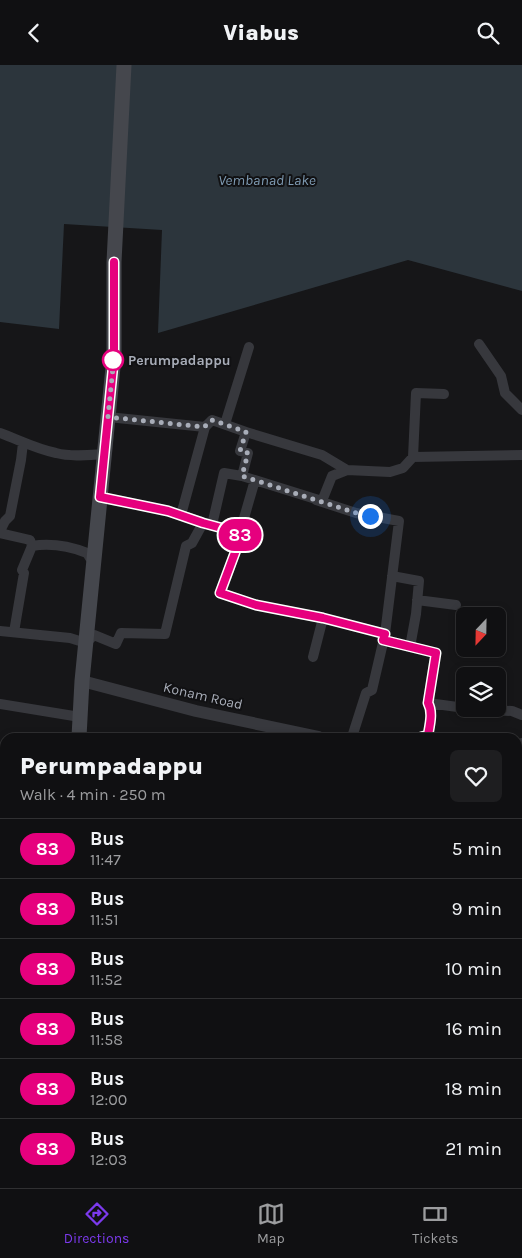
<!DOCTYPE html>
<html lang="en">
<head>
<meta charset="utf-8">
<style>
	body { margin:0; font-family:Karla,sans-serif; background:#1e1e20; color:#f1f3f6; height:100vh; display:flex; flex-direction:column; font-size:19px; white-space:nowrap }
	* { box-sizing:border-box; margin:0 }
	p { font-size:16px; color:#9c9d9f }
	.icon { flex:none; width:28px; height:28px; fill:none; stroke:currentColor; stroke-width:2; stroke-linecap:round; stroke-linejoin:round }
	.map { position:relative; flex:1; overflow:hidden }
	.details { position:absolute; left:0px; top:668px; width:522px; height:456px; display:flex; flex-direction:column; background:#101012; border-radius:15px 15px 0 0; box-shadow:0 2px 8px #0003,0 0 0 1px #303032 }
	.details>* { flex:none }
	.badge { padding:0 10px; border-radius:16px; font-size:18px; line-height:32px }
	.needle { width:32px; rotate:202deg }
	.tools { position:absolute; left:456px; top:542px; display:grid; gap:10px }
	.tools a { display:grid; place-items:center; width:50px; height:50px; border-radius:8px; background:#101012; box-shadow:0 2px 8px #0003,0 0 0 1px #303032; font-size:25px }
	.you { position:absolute; width:25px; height:25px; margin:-12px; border:4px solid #fff; border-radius:50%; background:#1a73e8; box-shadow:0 0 0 8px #1a73e833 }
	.map>.badge { position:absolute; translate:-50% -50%; box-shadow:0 0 0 2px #fff }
	.round { display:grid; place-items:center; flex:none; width:52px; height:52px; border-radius:8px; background:#1e1e20 }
	.headline { display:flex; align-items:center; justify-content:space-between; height:85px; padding:0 20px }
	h1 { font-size:24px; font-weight:800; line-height:38px }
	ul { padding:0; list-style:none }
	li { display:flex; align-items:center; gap:15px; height:60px; padding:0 20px; border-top:1px solid #303032 }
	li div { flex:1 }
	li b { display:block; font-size:19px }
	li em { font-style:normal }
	li .badge { min-width:55px; font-weight:700; text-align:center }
	header { display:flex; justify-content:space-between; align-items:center; height:65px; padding:0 20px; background:#101012; font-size:22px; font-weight:800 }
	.dock { display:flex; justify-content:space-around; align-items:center; height:70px; border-top:1px solid #303032; background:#101012; font-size:14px; color:#9c9d9f }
	.dock a { display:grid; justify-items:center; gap:2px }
	.dock .on { color:#7c3aed }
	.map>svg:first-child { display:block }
	.water { fill:#2c353c }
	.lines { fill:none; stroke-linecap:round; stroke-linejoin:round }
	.minor { stroke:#37383d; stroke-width:10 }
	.tertiary { stroke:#37383d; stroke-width:12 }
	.secondary { stroke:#45474d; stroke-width:15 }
	.line-casing { stroke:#fff; stroke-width:11 }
	.line { stroke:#e6007e; stroke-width:8 }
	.walk { stroke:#a8adb8; stroke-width:5; stroke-dasharray:0 9 }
	.stop-dot { fill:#fff; stroke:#e6007e; stroke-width:2.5 }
	.labels { text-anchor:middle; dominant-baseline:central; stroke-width:4; stroke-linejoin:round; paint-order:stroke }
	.stop-label { font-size:14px; font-weight:bold; fill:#a8adb8; stroke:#111113; text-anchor:start }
	.street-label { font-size:14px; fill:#a8adb8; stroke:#111113 }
	.water-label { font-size:15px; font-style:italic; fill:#7f9bb3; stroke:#111113 }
</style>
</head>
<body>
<header><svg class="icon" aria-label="back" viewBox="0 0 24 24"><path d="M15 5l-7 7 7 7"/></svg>Viabus<svg class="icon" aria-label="search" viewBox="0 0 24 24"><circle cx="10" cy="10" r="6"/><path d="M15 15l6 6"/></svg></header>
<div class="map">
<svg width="522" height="1123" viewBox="0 0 522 1123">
	<rect width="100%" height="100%" fill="#161618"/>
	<path class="water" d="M0 0H522V226L408 195 158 268 162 165 64 159 59 264 0 257Z"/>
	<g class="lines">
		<path class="minor" d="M479 279 501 311 505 328 522 345
			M108 352 205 362 212 355 246 367 240 386 248 388 242 411 322 436 332 411 347 405 390 407 403 403 413 392 522 390
			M225 359 249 282
			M246 367 322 390 347 405
			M0 368C19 375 36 384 56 388 71 392 88 390 103 389
			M413 392 416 328 444 329
			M100 432 168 446 212 460 224 408 242 411
			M316 435 356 448 399 456 385 569 372 625 366 628 352 672
			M181 450 205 362
			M211 460 240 467 239 477 221 528 256 540 323 553 385 569
			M0 466 5 456 10 451 21 395 23 378
			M240 467 255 415
			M0 468 30 475 32 481
			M392 511 419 516 416 549 410 582
			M417 535 456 540
			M0 566 70 573 86 578 94 570 116 579 121 568 165 569 186 481 192 478 203 458
			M14 567 24 508 22 505 32 481C51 478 69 481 87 488L90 493 94 495
			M383 575 436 588 428 638
			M313 592 323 553
			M0 639 80 652
			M472 644 512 646 522 650
			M421 672 428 669C430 659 433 647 428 638L465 643
			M518 698 522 678
			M0 849 5 850
			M0 1066 5 1068
			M518 1095H522
			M142 1123 144 1119
			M167 1123 168 1119
			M321 1123 323 1119
			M459 1123 460 1119"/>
		<path class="tertiary" d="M82 616 196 646 319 672
			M518 716 522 715"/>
		<path class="secondary" d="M79 672 82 616 114 292V197L124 0
			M69 1123 70 1119"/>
	</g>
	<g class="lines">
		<defs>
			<path id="line" d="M114 197V292L100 432 168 446 203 458 240 468 239 477 220 528 256 540 323 553 385 569 383 575 436 588 428 638C433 647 430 659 428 670L421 672"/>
		</defs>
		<use href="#line" class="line-casing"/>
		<use href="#line" class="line"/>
		<path class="walk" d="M113 295 114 292 108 352 204 362 212 355 246 367 240 386 248 388 242 411 356 448 370 451"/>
	</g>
	<circle class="stop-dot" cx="113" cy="295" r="10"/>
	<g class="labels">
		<g class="stop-label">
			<text x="128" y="295">Perumpadappu</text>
		</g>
		<g class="street-label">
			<text transform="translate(203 631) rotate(13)">Konam Road</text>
		</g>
		<g class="water-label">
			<text x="267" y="115">Vembanad Lake</text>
		</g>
	</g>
</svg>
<div class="tools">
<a><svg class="needle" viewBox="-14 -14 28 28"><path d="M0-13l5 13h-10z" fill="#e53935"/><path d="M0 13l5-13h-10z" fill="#9c9d9f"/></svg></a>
<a><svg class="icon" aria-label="layers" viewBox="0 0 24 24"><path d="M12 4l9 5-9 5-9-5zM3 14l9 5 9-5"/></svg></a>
</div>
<div class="you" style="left:370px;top:451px"></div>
<b class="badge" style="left:240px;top:470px;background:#e6007e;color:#fff">83</b>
<section class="details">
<div class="headline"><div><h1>Perumpadappu</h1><p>Walk · 4 min · 250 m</p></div><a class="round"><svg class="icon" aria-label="heart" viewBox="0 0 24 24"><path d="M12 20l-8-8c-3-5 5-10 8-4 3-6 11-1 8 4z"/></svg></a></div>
<ul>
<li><span class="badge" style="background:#e6007e;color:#fff">83</span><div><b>Bus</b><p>11:47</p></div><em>5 min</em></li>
<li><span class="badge" style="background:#e6007e;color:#fff">83</span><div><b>Bus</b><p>11:51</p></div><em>9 min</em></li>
<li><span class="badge" style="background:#e6007e;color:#fff">83</span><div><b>Bus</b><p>11:52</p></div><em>10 min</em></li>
<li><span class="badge" style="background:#e6007e;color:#fff">83</span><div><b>Bus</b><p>11:58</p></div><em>16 min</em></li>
<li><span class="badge" style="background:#e6007e;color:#fff">83</span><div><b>Bus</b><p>12:00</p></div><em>18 min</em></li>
<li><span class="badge" style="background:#e6007e;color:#fff">83</span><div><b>Bus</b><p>12:03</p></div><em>21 min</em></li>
</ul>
</section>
</div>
<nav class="dock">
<a class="on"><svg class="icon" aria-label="directions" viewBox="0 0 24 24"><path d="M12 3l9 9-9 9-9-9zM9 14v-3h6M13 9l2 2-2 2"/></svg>Directions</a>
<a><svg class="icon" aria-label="map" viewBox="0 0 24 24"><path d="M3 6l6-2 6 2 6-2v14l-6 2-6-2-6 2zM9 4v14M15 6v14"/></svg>Map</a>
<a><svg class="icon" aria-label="tickets" viewBox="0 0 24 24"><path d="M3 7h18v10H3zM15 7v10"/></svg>Tickets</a>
</nav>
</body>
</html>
